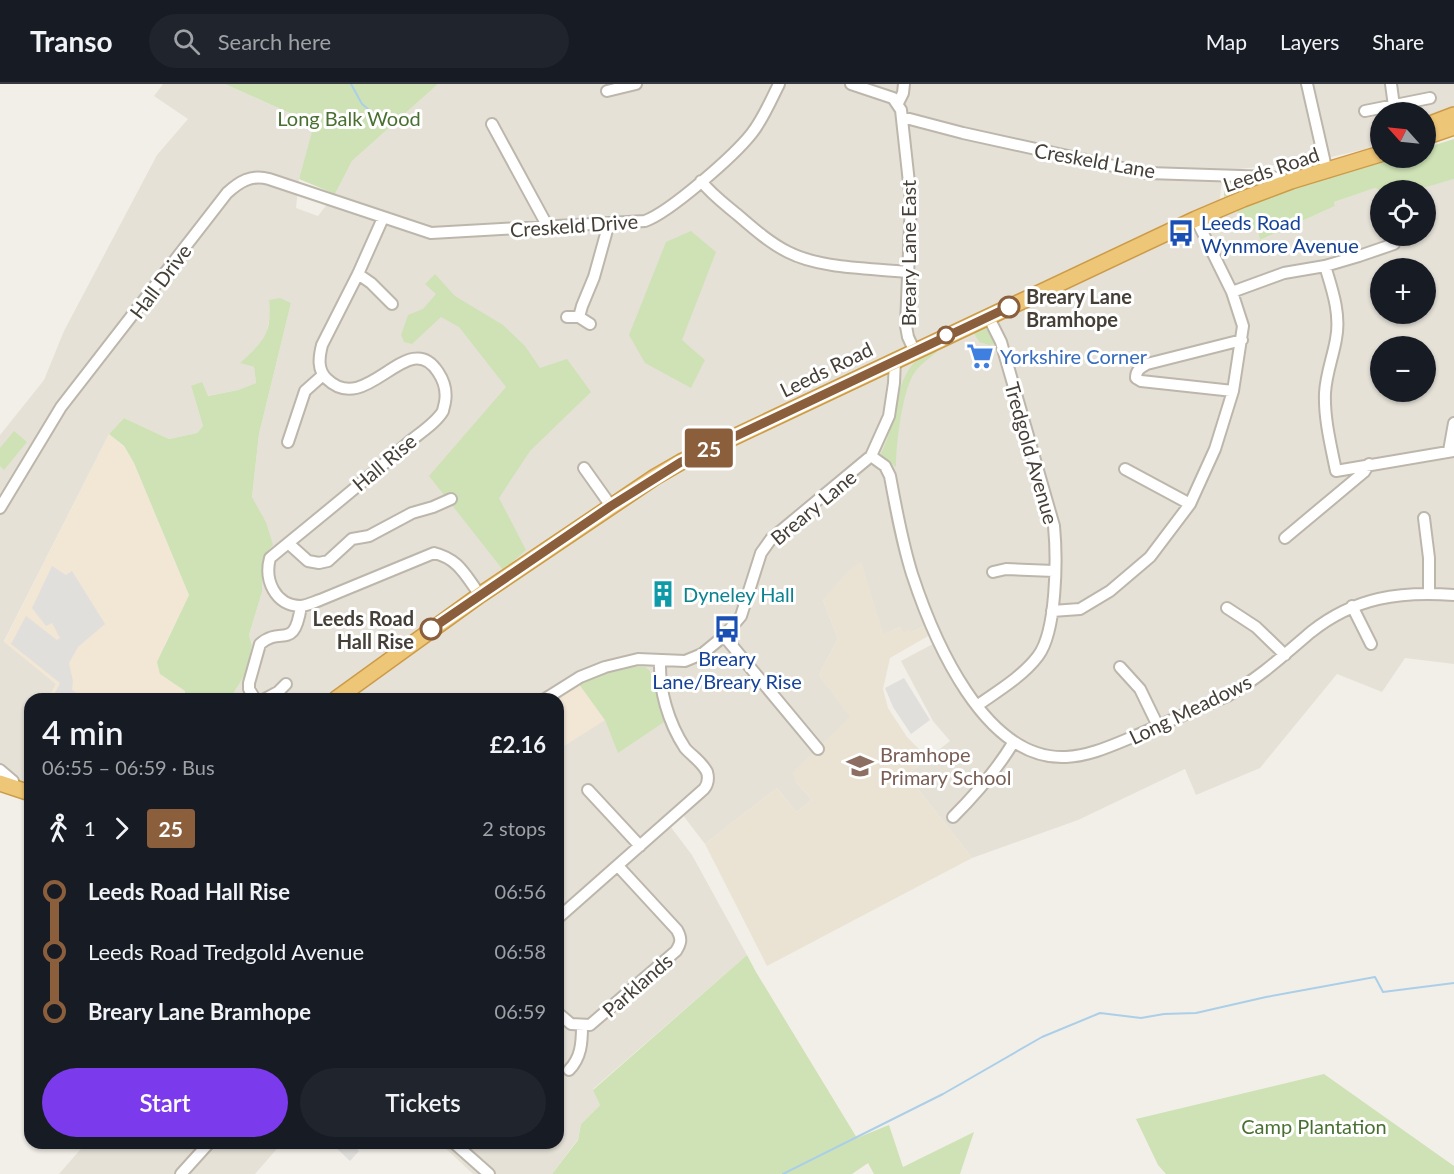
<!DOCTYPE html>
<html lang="en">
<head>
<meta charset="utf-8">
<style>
	body { margin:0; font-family:Lato,sans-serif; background:#20242c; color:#f1f3f6; height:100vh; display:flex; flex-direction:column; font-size:22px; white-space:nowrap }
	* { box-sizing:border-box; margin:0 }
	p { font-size:20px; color:#9ea1a6 }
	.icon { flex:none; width:33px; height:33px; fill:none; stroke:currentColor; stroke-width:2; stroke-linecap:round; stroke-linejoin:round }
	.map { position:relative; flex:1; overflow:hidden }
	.drawer { position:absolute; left:24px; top:609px; width:540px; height:456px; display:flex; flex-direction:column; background:#171b24; border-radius:18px; box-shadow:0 2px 4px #0004 }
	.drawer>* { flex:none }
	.badge { padding:0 12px; border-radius:4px; font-size:21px; line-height:39px }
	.needle { width:39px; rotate:297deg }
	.buttons { position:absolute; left:1370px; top:18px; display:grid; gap:12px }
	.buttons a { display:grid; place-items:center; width:66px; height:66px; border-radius:50%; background:#171b24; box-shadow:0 2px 4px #0004; font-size:30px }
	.map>.badge { position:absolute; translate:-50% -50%; box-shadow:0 0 0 3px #fff }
	.legs { display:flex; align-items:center; gap:9px; height:66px; padding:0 18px; font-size:20px }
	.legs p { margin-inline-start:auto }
	.overview { display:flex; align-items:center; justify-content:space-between; height:102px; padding:0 18px }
	h1 { font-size:33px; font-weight:600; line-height:45px }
	.action { display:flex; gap:12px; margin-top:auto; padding:12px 18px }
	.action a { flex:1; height:69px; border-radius:36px; background:#7c3aed; color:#fff; font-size:24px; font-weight:600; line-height:69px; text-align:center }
	.action a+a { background:#20242c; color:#f1f3f6 }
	ul { padding:0 18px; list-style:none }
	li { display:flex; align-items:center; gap:21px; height:60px; font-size:22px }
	li i { display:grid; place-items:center; width:9px; height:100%; margin:0 8px; background:currentColor }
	li i::after { content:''; width:15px; height:15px; margin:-8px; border:4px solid; border-radius:50%; background:#171b24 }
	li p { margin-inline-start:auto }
	li:first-child i { background:linear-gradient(#0000 50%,currentColor 0) }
	li:last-child i { background:linear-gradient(currentColor 50%,#0000 0) }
	header { display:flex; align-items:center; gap:36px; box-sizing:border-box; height:84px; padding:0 30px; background:#171b24; border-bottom:2px solid #363941 }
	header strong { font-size:28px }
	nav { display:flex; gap:33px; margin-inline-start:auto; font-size:21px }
	.search { width:420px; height:54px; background:#20242c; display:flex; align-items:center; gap:15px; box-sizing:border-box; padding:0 21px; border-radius:33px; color:#9ea1a6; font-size:22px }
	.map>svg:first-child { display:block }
	.residential { fill:#e5e1d7; fill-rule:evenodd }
	.commercial { fill:#f2e6d5 }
	.education { fill:#eae3d3 }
	.green { fill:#cee2b5 }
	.parking { fill:#e1dfdc }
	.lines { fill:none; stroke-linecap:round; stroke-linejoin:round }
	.stream { stroke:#abcfe8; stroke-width:2 }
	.minor-casing { stroke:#bdb6ab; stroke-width:14 }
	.highway-casing { stroke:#cd9b47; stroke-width:18 }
	.minor { stroke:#fff; stroke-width:10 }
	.highway { stroke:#eec677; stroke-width:15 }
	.line-1-casing { stroke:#fff; stroke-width:14 }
	.line-1 { stroke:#8b5e3c; stroke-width:9 }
	.stop-1-dot { fill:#fff; stroke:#8b5e3c; stroke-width:3 }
	.labels { text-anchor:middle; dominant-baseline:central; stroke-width:6; stroke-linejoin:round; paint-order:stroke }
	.park-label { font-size:20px; fill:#497031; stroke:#fff }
	.street-label { font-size:20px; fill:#453f37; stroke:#fff }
	.transit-label { font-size:20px; fill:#164399; stroke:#fff; text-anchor:start }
	.stop-label { font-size:20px; font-weight:bold; fill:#453f37; stroke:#fff; text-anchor:start }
	.shop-label { font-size:20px; fill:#366cbe; stroke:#fff; text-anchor:start }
	.culture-label { font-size:20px; fill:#0d838f; stroke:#fff; text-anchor:start }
	.education-label { font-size:20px; fill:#785e54; stroke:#fff; text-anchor:start }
</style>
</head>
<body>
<header>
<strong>Transo</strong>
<div class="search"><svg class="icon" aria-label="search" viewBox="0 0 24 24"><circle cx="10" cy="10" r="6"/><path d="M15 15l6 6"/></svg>Search here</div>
<nav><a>Map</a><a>Layers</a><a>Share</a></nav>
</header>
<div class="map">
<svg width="1454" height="1090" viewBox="0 0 1454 1090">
	<rect width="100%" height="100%" fill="#f2efe8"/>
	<path class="residential" d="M163 0H225L294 31 316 37 299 95 296 124 318 132 335 110 352 77 438 0H1454V22L1425 36V28H1380V58L1366 65 1318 76 1223 87 1220 114 1257 145 1260 156 1335 122 1334 118 1375 104 1380 106V152H1425V106H1410L1454 95V580L1405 574 1382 608 1337 590 1260 684 1196 711 1185 685 1078 736 972 774 907 691 950 657 933 637 901 577 944 554 934 537 912 548 903 549 900 543 883 551 861 479 823 516 838 554 819 591 851 633 793 689 797 699 812 716 796 728 777 704 705 760 682 730 670 742 692 771 747 871 593 1005 600 1021 581 1040 578 1055 552 1090H473L440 1059H558V615H230L246 589 258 576 249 551 262 508V479L266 469V438L252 414 259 350 291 219 269 216 270 231 266 253 241 279 254 283 256 299 238 306 207 312 191 302 203 342 197 349 169 355 124 334 109 350 4 557 56 600 48 615H30V701L6 692 0 687V351L44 296 64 247 157 71 188 35 154 12ZM1380 184H1425V230H1380ZM1380 262H1425V308H1380Z
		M86 1059H282L255 1090H59Z"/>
	<path class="commercial" d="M109 350 124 363 134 379 189 511 165 560 160 590 185 607V615H48L56 600 4 558Z
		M579 600 605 636 558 666V615H554Z"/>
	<path class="education" d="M861 478 883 550 901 543 903 549 910 545 912 548 926 541 930 551 890 574 883 605 888 624 907 653 928 674 907 691 972 774 767 882 705 760 777 704 796 728 812 716 797 699 792 689 850 633 819 591 838 554 823 516 847 488Z"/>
	<path class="green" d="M225 0H438L352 77 335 110 299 95 315 37 294 31Z
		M1454 55V95C1433 101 1395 114 1375 104L1334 118 1335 122 1260 156 1257 145 1245 149 1236 125 1276 109 1393 74H1425V64Z
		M1219 96 1256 98V100L1224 113V104Z
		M691 147 716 168 682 256 705 276 691 304 645 279 629 251 666 158Z
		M435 190 455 212 503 241 525 262 540 284 567 275 591 308 530 367 499 414 526 466 503 486 429 392 506 303 459 243 441 233 412 260 404 258 401 251 408 231 423 225 436 210 425 200Z
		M280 214 291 219 259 350 252 413 266 438 273 461 266 469 262 479V508L249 551 252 561 246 589 230 615H185V607L160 590 157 578 189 511 134 379 124 362 109 350 124 334 169 355 197 349 203 342 191 302 202 298 208 312 238 306 256 299 254 283 240 279C264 256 272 251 269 216Z
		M990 241 997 260 989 261 979 258 974 249Z
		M936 266 937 268C928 275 919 281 913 291 902 310 896 360 896 383L880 371C896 344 892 307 912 281 917 274 928 271 936 266Z
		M14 347 27 358 4 386 0 382V364Z
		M633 583H645L650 587 664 638 618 669 605 636 579 600 596 592Z
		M747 871 756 888 857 1054 889 1041 903 1083 974 1048 960 1090H874L868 1079 852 1090H552L578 1056 581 1040 600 1021 593 1006Z
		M1324 990 1454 1082V1090H1166L1158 1081 1136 1035Z"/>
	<path class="parking" d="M52 482 66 491 72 487 105 540 78 563 69 579 73 597 72 606 85 615H52L60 599 11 560 26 532 57 556 60 554 52 539 46 542 32 524Z
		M904 594 930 636 911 650 893 623 885 604Z
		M331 1059H351L359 1067 350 1077Z"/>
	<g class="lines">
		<path class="stream" d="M351 0 362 20 385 39
			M783 1090 943 1010 1042 953 1100 929 1141 934 1164 930 1196 929 1266 913 1375 893 1383 908 1454 899"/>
		<defs>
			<path id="minor" d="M851 0 893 14 901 26 911 117 906 242 908 253 914 266
				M1307 0 1327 88
				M1391 0 1394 22
				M607 7 636 0
				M898 19 903 9 904 0
				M1365 27 1430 14
				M902 33 963 49 1127 85 1148 89 1272 93 1291 97
				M492 40 548 143
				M701 97C712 111 726 121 739 132 754 145 770 159 788 168 821 185 871 184 907 188
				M383 134 358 190 322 261C319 273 317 286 327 295 367 334 408 241 438 288 444 297 447 307 445 318 445 319 443 326 443 327 436 339 420 349 409 358 364 398 316 436 270 474 264 496 275 521 300 522 306 522 314 518 320 516L434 469C459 475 465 491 480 511
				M1325 182C1332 205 1341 230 1336 255 1333 273 1326 290 1325 309 1324 335 1331 362 1336 387L1454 367
				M358 190 371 199 392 220
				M1232 208 1284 189 1325 182 1359 172 1394 160
				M567 233H579L590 240
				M579 233 582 222 594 193 609 139
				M1233 307 1141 297 1136 294C1136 286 1140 284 1147 280L1242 256
				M288 358 305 307 323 291
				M1449 367 1454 339
				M871 372 885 382 890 392C896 425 902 458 912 490 933 554 984 677 1066 673 1090 672 1113 661 1135 652 1166 639 1196 625 1227 612 1258 595 1284 571 1311 548 1355 513 1400 507 1454 511
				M584 384 611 422
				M1125 385 1190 420
				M0 424 61 323 227 109C239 98 251 90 269 95L431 149 645 137C670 128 735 71 752 49 763 35 771 16 779 0
				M1424 434 1429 474V510
				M1285 454 1364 388 1369 380
				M288 459 308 477 319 479 328 477 352 455 369 452 412 429 433 423 451 415
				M993 488 1006 485 1054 487
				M1352 522 1371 560
				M1227 524 1256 543 1285 571
				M1052 527 1080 525 1110 507 1150 473 1190 420 1215 365 1233 307 1243 242 1232 208 1196 135
				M724 552 818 665
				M1120 583 1140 605 1158 642
				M255 615 249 605V599L260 560C282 541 294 568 301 522
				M265 615 278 608 286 600
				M545 615 580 593 605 583 638 575 685 577 702 570 724 552 741 532 761 469 771 455 871 372 889 332 894 299 895 275
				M978 621C998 607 1023 592 1038 572 1057 547 1057 473 1054 442L1001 258 988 232
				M0 686 13 697 14 703
				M588 706 640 762
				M953 733C977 709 996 687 1013 659
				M558 834 704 705C708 700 709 695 707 688 702 678 692 672 685 664 668 638 659 606 660 576
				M558 929 571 940 590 941 676 867C681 859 682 855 677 846L618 782
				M569 986C581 974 582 959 582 942
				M454 1059 489 1090
				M181 1090 209 1059"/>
			<path id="highway" d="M1425 42 1454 31
				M1425 53 1454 43
				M336 615 480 511 655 393 681 378 1196 135 1243 115 1291 97 1380 70
				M0 699 30 709"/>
		</defs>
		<use href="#minor" class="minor-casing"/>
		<use href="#highway" class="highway-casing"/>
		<use href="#minor" class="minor"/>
		<use href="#highway" class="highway"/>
	</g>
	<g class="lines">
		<defs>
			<path id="line-1" d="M431 545 611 422 681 378 1009 223"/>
		</defs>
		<use href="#line-1" class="line-1-casing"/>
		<use href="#line-1" class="line-1"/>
	</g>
	<defs>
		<symbol id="bus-bare" viewBox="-9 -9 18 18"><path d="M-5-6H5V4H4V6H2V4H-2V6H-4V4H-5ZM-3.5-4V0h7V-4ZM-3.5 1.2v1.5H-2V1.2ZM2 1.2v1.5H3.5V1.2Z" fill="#1a4fb4" stroke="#fff" stroke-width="2.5" paint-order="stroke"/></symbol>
		<symbol id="supermarket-bare" viewBox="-9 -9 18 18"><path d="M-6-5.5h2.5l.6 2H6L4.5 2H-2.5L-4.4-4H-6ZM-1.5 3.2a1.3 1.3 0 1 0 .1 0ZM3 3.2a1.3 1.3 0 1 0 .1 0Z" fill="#3f7fe0" stroke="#fff" stroke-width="2.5" paint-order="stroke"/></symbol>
		<symbol id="building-bare" viewBox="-9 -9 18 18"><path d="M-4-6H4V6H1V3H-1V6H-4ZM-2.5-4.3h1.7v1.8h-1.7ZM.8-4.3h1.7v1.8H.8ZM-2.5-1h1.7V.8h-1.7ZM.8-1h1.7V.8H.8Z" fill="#0f9aa8" stroke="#fff" stroke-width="2.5" paint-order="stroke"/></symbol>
		<symbol id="school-bare" viewBox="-9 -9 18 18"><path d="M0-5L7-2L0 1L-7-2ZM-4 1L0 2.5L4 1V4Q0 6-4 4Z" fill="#8d6e63" stroke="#fff" stroke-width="2.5" paint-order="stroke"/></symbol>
	</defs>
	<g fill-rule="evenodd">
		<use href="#bus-bare" x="1162" y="130" width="38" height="38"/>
		<use href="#supermarket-bare" x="961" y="253" width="38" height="38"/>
		<use href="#building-bare" x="644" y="491" width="38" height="38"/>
		<use href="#bus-bare" x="708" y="526" width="38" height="38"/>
		<use href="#school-bare" x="841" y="663" width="38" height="38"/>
	</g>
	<g class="stop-1-dot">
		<circle cx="1009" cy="223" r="10"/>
		<circle cx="946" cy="251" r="8"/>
		<circle cx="431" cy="545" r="10"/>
	</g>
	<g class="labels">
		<g class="park-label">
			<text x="349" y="34">Long Balk Wood</text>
			<text x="1314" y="1042">Camp Plantation</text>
		</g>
		<g class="street-label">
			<text transform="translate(1095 76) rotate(10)">Creskeld Lane</text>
			<text transform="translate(1271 85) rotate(-19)">Leeds Road</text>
			<text transform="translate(574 141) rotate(-4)">Creskeld Drive</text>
			<text transform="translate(908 169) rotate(-90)">Breary Lane East</text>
			<text transform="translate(160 197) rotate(-53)">Hall Drive</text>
			<text transform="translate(826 285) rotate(-26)">Leeds Road</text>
			<text transform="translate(1032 369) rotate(74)">Tredgold Avenue</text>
			<text transform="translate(384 378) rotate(-40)">Hall Rise</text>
			<text transform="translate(813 423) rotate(-40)">Breary Lane</text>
			<text transform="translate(1190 625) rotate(-26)">Long Meadows</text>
			<text transform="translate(637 901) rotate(-41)">Parklands</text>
		</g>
		<g class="transit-label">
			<text x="1201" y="138">Leeds Road<tspan x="1201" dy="23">Wynmore Avenue</tspan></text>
			<text x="727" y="574" text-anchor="middle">Breary<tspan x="727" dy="23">Lane/Breary Rise</tspan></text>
		</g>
		<g class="stop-label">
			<text x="1026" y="212">Breary Lane<tspan x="1026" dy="23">Bramhope</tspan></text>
			<text x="414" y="534" text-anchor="end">Leeds Road<tspan x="414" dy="23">Hall Rise</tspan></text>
		</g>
		<g class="shop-label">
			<text x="1000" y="272">Yorkshire Corner</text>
		</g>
		<g class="culture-label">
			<text x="683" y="510">Dyneley Hall</text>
		</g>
		<g class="education-label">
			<text x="880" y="670">Bramhope<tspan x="880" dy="23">Primary School</tspan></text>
		</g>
	</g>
</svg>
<div class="buttons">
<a><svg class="needle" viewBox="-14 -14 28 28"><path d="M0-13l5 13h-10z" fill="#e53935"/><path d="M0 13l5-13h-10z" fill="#9ea1a6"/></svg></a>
<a><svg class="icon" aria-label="locate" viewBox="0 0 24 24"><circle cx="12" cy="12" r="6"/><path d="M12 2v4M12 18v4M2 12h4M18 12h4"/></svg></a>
<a>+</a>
<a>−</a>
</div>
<b class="badge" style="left:709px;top:364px;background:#8b5e3c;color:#fff">25</b>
<section class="drawer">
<div class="overview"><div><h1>4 min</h1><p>06:55 – 06:59 · Bus</p></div><b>£2.16</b></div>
<div class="legs"><svg class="icon" aria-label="walk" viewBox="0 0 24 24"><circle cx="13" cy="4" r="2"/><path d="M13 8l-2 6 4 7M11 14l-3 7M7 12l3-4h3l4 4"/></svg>1<svg class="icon" aria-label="forward" viewBox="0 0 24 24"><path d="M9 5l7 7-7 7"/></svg><b class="badge" style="background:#8b5e3c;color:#fff">25</b><p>2 stops</p></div>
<ul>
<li><i style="color:#8b5e3c"></i><b>Leeds Road Hall Rise</b><p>06:56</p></li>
<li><i style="color:#8b5e3c"></i><span>Leeds Road Tredgold Avenue</span><p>06:58</p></li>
<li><i style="color:#8b5e3c"></i><b>Breary Lane Bramhope</b><p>06:59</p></li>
</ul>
<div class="action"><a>Start</a><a>Tickets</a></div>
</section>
</div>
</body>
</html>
